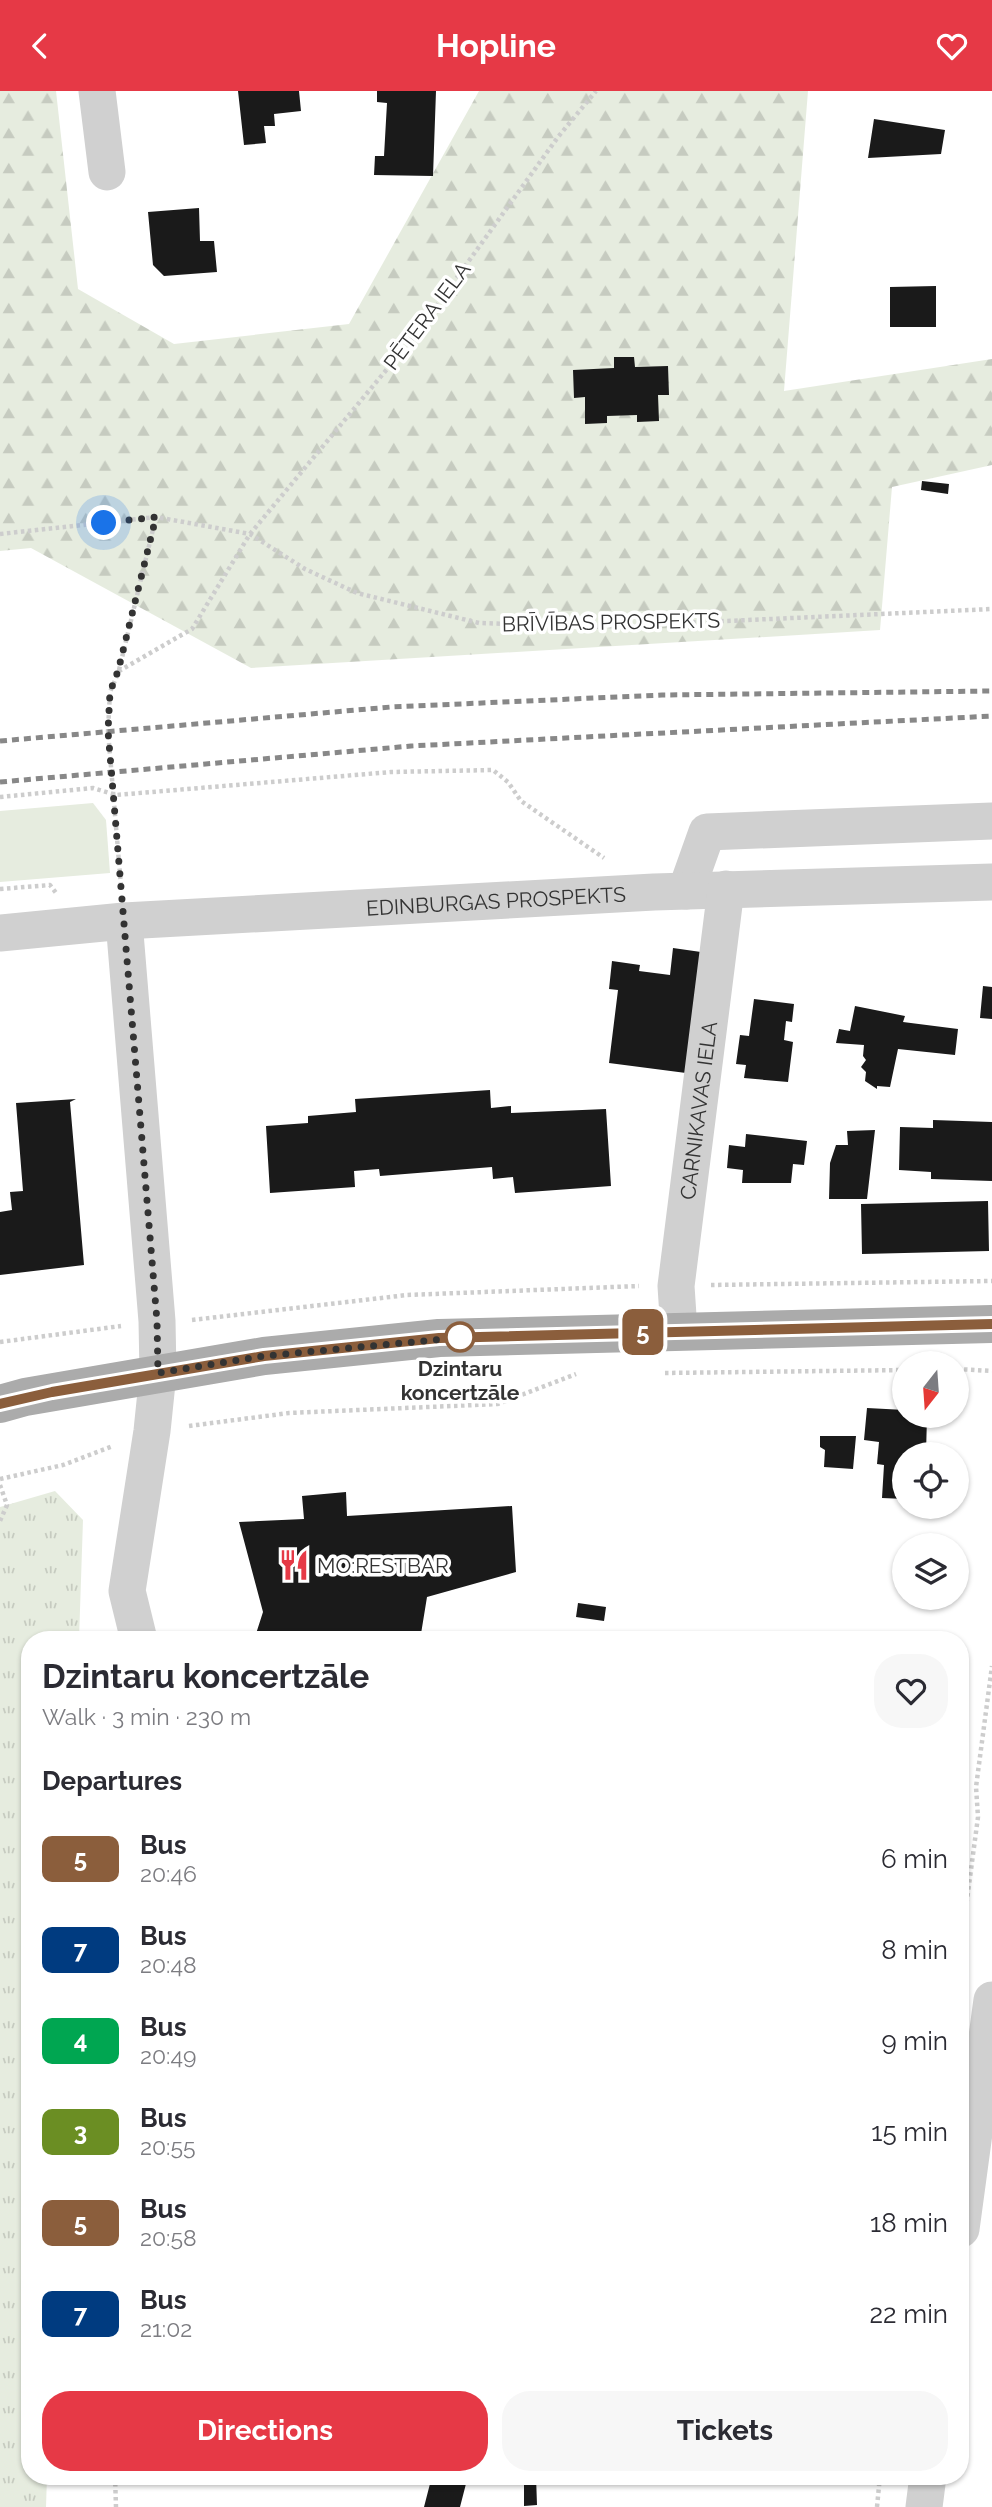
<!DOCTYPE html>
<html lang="en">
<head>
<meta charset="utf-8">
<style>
	body { margin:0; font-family:Raleway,sans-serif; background:#f7f7f7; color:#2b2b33; height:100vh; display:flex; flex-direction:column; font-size:26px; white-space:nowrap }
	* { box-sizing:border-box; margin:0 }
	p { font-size:23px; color:#7c7c81 }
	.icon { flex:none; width:38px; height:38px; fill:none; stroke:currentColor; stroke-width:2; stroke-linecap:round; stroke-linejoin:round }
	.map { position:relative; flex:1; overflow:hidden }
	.side { position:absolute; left:21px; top:1540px; width:948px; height:854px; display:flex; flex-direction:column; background:#fff; border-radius:28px; box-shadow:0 2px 5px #0004 }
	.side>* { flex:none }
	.badge { padding:0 14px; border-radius:10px; font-size:24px; line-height:46px }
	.needle { width:46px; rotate:197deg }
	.tools { position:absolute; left:892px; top:1260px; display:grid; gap:14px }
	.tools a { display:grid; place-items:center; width:77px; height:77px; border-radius:50%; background:#fff; box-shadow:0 2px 5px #0004; font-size:35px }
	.you { position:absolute; width:35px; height:35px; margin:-18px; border:5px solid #fff; border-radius:50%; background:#1a73e8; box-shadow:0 0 0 10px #1a73e833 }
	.map>.badge { position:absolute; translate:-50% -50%; box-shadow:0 0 0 4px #fff }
	h2 { padding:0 21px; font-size:26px; line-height:63px }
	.round { display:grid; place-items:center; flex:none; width:74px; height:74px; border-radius:28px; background:#f7f7f7 }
	.headline { display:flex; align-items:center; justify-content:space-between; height:119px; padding:0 21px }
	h1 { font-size:33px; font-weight:700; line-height:52px }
	.button { display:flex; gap:14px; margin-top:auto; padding:14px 21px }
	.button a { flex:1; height:80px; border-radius:28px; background:#e63946; color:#fff; font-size:28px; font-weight:700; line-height:80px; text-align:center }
	.button a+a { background:#f7f7f7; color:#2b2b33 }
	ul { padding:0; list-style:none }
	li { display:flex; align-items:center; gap:21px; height:91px; padding:0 21px }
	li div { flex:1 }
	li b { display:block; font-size:26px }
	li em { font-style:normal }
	li .badge { min-width:77px; font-weight:700; text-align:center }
	header { display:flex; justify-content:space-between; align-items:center; height:91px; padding:0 21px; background:#e63946; color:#fff; font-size:32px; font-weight:700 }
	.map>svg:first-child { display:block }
	.grass { fill:#e6ecdf }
	.forest { fill:url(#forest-firs) }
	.park { fill:url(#park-tufts) }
	.building { fill:#1a1a1a }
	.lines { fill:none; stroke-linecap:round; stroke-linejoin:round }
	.path { stroke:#cdcdcd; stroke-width:4.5; stroke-dasharray:3.5 3.5; stroke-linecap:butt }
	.minor { stroke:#d0d0d0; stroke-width:37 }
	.major { stroke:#ababab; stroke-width:38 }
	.rail { stroke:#888; stroke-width:5; stroke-dasharray:7 5; stroke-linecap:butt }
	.line-casing { stroke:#fff; stroke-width:16 }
	.line { stroke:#8b5e3c; stroke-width:10 }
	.walk { stroke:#333; stroke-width:7; stroke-dasharray:0 12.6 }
	.stop-dot { fill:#fff; stroke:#8b5e3c; stroke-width:3.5 }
	.labels { text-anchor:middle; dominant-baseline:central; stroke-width:7; stroke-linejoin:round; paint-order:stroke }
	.street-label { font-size:21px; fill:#333; stroke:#fff }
	.stop-label { font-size:21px; font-weight:bold; fill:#333; stroke:#fff }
	.poi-label { font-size:21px; fill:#333; stroke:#fff; text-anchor:start }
</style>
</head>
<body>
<header><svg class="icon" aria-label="back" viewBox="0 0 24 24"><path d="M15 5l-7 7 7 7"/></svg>Hopline<svg class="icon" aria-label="heart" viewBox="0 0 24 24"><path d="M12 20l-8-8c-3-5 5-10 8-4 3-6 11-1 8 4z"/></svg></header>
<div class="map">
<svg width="992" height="2416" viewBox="0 0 992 2416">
	<defs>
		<pattern id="forest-firs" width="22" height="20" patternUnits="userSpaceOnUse" patternTransform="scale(1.75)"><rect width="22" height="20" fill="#e6ecdf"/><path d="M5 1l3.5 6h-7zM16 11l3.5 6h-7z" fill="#c6cbc0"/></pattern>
		<pattern id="park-tufts" width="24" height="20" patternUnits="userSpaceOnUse" patternTransform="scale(1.75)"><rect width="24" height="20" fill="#e6ecdf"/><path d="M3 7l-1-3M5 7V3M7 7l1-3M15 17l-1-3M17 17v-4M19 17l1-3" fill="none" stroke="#c6cbc0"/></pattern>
	</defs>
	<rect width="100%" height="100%" fill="#fff"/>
	<path class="grass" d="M93 712 106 729 110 782 0 791V720Z"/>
	<path class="forest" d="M0 0H56L78 198 174 253 349 233 479 0H808L784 300 992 268V374L892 396 880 539 251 577 31 457 0 460Z"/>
	<path class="park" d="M55 1400 83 1429 79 1549H30V2385H47L46 2416H0V1416Z"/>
	<path class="building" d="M238 0H299L301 20 274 23 275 35H264L266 52 244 54Z
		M377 0H436L433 85 374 84 375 65H384L387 12 377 11Z
		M874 28 945 39 941 63 868 67Z
		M199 117 200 150H214L217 181 164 185 153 174 148 121Z
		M936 195V236H890V196Z
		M614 266H634L635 276 668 275 669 304H658L659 330 637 331V324L607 325V332L585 333V306L574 307 573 279 614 277Z
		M922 390 949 393 948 403 921 399Z
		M673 857 701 861 686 982 609 972 618 899 609 898 612 870 640 874 639 880 670 884Z
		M983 895 992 896V928L980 927Z
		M754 908 794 913 792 931 786 930 784 949 793 951 788 991 744 987 746 974 736 973 740 944 749 945Z
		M855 915 905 925 903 931 958 938 955 964 898 958 890 996 877 995V998L865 990 866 981 861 976 866 969 863 965 864 954 836 952 839 938 850 940Z
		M490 999 491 1017 511 1015V1022L606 1018 611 1095 515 1102 513 1086 493 1088 492 1076 380 1085 379 1078 354 1080 355 1096 270 1102 266 1035 308 1032V1025L356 1021 355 1008Z
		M76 1008 70 1011 84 1174 0 1184V1121L12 1119 10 1101 23 1100 16 1012Z
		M933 1029 992 1031V1090L931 1088V1081L899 1079 900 1036 933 1037Z
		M875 1039 867 1108H829L830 1072 836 1054H848L847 1040Z
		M746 1043 807 1050 804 1074 793 1073 791 1092H742L743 1079 727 1077 729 1054 745 1056Z
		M988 1110 989 1160 862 1163 861 1113Z
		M867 1317 905 1319V1325H927L926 1363H905V1408L882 1407 884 1374 877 1373 879 1351 864 1349Z
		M820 1345H856L853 1378 824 1376 825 1359 820 1356Z
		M346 1401 347 1425 512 1415 516 1481 427 1506 420 1549H254L263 1521 239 1431 304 1428 302 1405Z
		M578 1512 606 1516 604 1530 576 1526Z
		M432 2385H468L460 2416H424Z
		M524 2385H536L537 2414 524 2415Z"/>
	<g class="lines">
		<path class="path" d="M0 443 156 426 250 443 305 478 357 502 479 532 593 536 992 518
			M119 579 156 426
			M0 706 93 697 116 704 391 681 493 679 508 691 521 710 604 767
			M121 795 108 640 110 601 119 580 192 538 250 443 417 242 558 46 596 0
			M0 798 50 794 56 802
			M711 1194 992 1190
			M192 1229 407 1204 639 1195
			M0 1251 121 1235
			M957 1278 992 1280
			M665 1282 905 1279
			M189 1335 289 1322 498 1313 576 1283
			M0 1388 63 1374 113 1355
			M0 1394 7 1414 0 1430
			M961 1854 978 1726 976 1696 992 1575
			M115 2385 116 2416
			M877 2416 880 2385"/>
		<g class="minor">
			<path d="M97 0 107 81"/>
			<path d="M686 800 707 741 992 730"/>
			<path d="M124 830 157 1230 158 1282 152 1340 127 1500 139 1549"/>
			<path id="s1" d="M0 842 124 830 654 801 992 791"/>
			<path id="s2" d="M679 1240 676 1195 726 798"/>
			<path d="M961 2138 992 1909"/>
			<path d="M924 2416 928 2385"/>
		</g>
		<path class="major" d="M0 1313 25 1306 264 1265 439 1247 992 1233"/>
		<path class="rail" d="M0 650 391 616 662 604 992 600
			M0 691 411 655 992 625"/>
	</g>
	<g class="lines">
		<defs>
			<path id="line" d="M0 1313 52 1301 264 1265 439 1247 992 1233"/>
		</defs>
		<use href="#line" class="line-casing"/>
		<use href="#line" class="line"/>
		<path class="walk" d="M104 432 156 426 118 580 110 601 108 640 157 1230 158 1282 264 1265 466 1246H460"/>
	</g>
	<defs>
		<symbol id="restaurant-bare" viewBox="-9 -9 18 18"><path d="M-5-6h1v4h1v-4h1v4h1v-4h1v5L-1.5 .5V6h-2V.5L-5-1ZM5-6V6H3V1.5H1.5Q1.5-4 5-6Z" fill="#e63946" stroke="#fff" stroke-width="2.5" paint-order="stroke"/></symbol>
	</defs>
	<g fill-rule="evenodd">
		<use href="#restaurant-bare" x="272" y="1452" width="44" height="44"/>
	</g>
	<circle class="stop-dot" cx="460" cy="1246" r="14"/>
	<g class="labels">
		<g class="street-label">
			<text transform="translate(427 225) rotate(-53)">PĒTERA IELA</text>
			<text transform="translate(611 531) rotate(-1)">BRĪVĪBAS PROSPEKTS</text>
			<text stroke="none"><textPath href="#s1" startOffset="497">EDINBURGAS PROSPEKTS</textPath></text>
			<text stroke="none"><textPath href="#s2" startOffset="222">CARNIKAVAS IELA</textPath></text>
		</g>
		<g class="stop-label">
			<text x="460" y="1277">Dzintaru<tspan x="460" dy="24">koncertzāle</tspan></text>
		</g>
		<g class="poi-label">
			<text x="317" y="1474">MO:RESTBAR</text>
		</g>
	</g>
</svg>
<div class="tools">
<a><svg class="needle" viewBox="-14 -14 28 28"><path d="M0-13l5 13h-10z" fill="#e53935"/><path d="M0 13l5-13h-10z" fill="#7c7c81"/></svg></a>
<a><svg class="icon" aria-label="locate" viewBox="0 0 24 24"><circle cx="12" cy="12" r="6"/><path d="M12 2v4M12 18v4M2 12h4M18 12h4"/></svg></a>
<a><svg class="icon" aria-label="layers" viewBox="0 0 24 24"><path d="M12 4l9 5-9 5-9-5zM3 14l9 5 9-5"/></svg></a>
</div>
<div class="you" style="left:104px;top:432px"></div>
<b class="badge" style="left:643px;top:1241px;background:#8b5e3c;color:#fff">5</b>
<section class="side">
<div class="headline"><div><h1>Dzintaru koncertzāle</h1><p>Walk · 3 min · 230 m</p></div><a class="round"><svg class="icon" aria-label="heart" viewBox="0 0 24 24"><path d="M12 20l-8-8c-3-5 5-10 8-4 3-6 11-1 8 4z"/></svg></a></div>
<h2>Departures</h2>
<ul>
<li><span class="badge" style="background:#8b5e3c;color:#fff">5</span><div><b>Bus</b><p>20:46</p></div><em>6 min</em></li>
<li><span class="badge" style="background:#003b80;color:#fff">7</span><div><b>Bus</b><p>20:48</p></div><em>8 min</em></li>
<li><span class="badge" style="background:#00a651;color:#fff">4</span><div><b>Bus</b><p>20:49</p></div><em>9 min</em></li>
<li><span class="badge" style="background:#6b8e23;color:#fff">3</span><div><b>Bus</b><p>20:55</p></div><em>15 min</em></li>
<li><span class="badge" style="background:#8b5e3c;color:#fff">5</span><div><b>Bus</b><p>20:58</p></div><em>18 min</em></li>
<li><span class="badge" style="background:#003b80;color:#fff">7</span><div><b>Bus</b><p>21:02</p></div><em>22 min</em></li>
</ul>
<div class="button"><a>Directions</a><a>Tickets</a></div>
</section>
</div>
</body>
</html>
